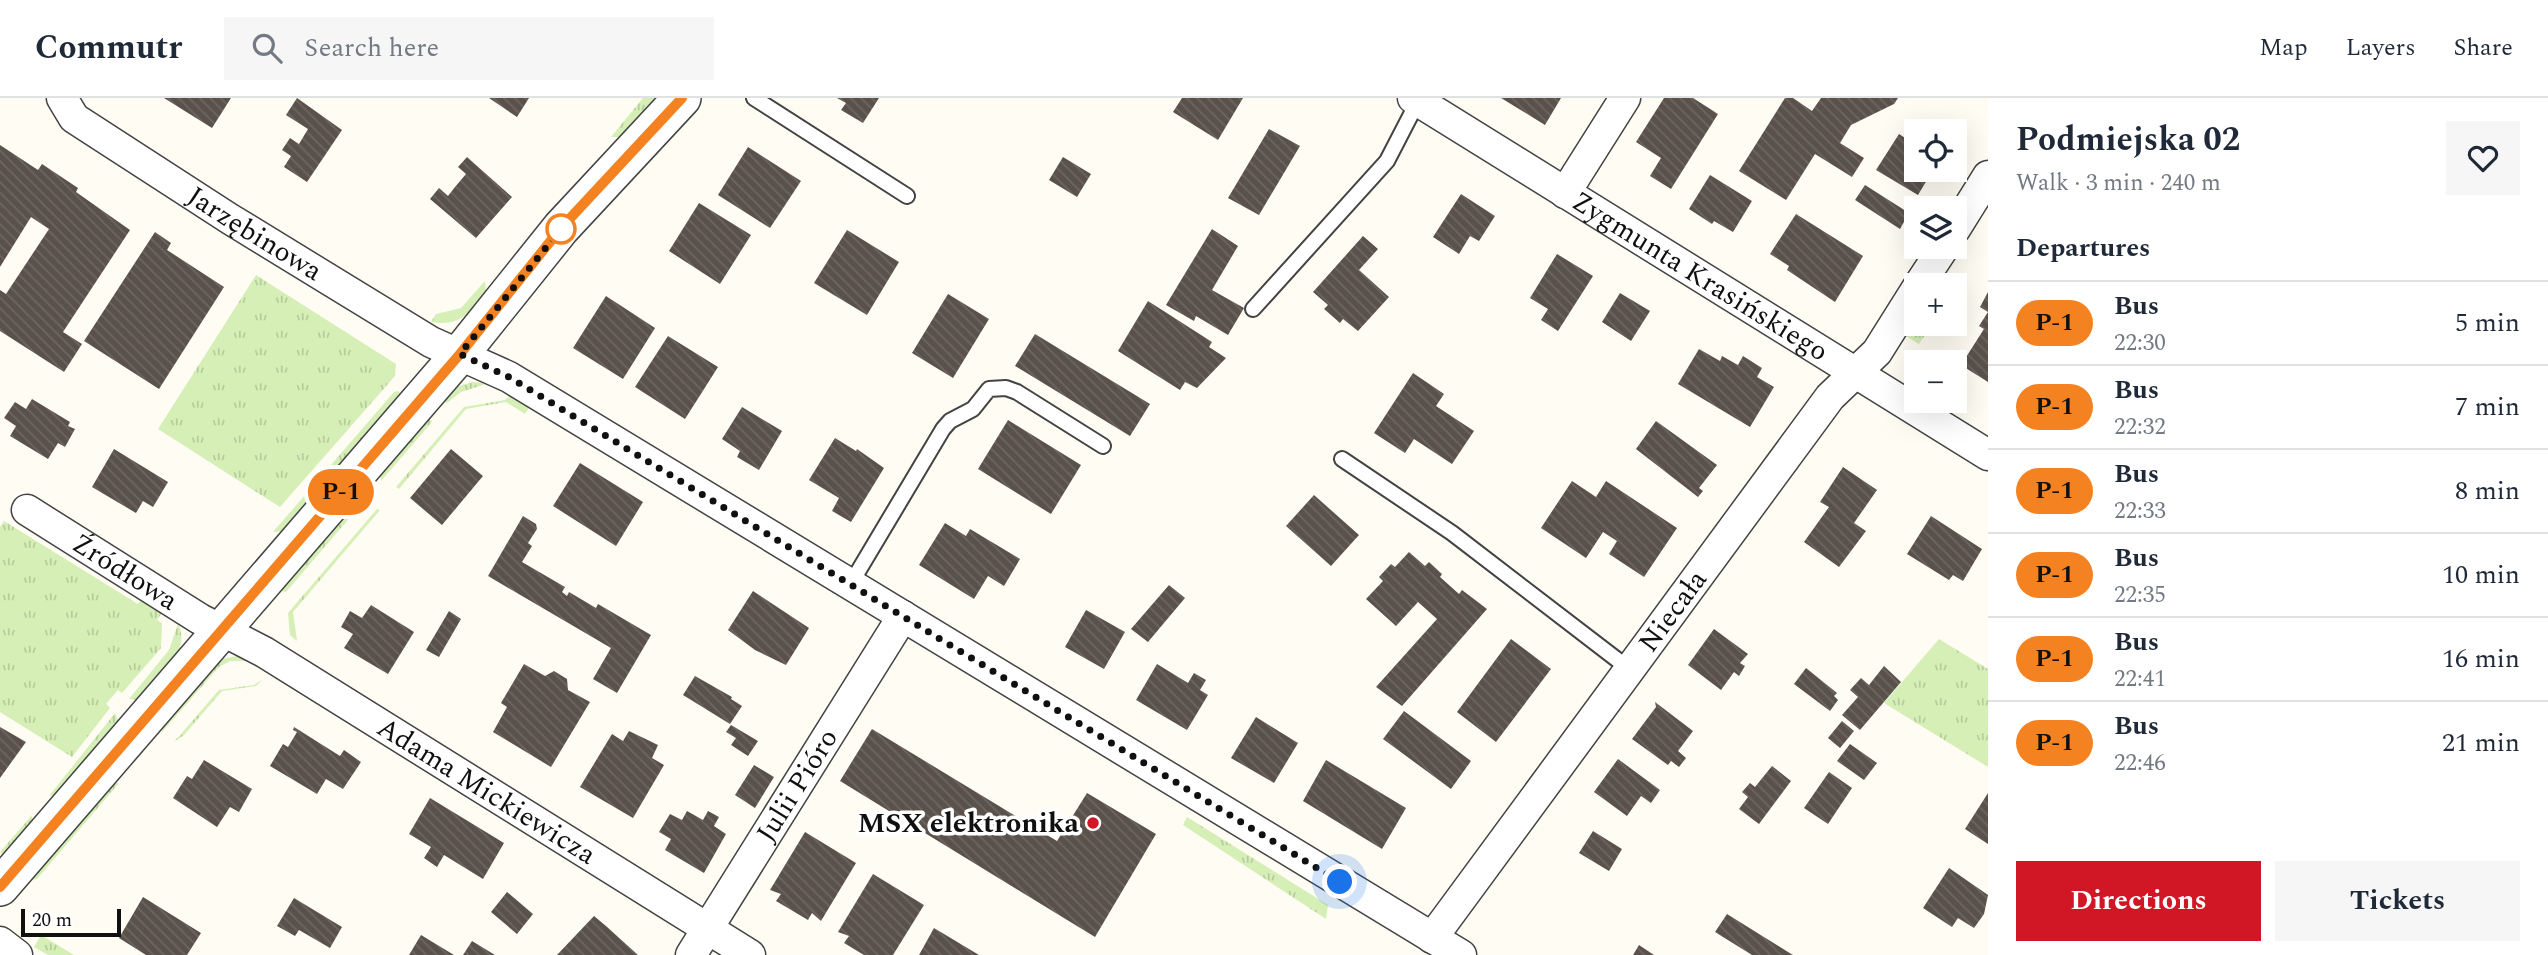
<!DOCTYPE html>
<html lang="en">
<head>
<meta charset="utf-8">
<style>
	body { margin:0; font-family:Spectral,serif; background:#f6f6f7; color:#1f2937; height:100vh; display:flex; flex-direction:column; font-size:26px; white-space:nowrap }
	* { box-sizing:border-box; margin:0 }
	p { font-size:23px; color:#747a83 }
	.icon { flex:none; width:38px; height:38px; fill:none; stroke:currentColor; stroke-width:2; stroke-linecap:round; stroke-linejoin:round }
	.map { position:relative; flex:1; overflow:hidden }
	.drawer { display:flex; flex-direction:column; background:#fff; width:560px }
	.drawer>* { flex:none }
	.badge { padding:0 14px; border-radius:23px; font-size:24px; line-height:46px }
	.buttons { position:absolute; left:1904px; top:21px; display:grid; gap:14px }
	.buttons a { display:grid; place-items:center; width:63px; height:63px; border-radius:0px; background:#fff; box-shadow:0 7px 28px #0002; font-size:35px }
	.scale { position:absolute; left:21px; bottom:18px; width:100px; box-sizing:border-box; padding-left:7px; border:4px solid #101010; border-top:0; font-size:19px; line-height:24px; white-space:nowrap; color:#101010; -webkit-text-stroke:5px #fff; paint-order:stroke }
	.you { position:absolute; width:35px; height:35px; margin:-18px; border:5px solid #fff; border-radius:50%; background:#1a73e8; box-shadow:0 0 0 10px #1a73e833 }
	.map>.badge { position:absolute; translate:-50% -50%; box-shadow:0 0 0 4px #fff }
	h2 { padding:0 28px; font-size:26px; line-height:63px }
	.round { display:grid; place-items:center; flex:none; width:74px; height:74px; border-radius:0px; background:#f6f6f7 }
	.headline { display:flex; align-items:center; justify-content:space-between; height:119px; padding:0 28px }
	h1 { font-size:33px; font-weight:700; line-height:52px }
	.cta { display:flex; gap:14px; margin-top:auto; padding:14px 28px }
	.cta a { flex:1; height:80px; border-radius:0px; background:#d11726; color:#fff; font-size:28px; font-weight:700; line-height:80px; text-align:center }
	.cta a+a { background:#f6f6f7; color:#1f2937 }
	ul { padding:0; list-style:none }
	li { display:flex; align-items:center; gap:21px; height:84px; padding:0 28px; border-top:2px solid #e0e1e3 }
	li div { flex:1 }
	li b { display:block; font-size:26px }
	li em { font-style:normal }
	li .badge { min-width:77px; font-weight:700; text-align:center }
	header { display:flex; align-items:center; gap:42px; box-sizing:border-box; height:98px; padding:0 35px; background:#fff; border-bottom:2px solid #e0e1e3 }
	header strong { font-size:33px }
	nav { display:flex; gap:38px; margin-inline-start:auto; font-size:24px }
	.search { width:490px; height:63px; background:#f6f6f7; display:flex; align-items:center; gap:18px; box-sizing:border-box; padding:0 24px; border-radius:0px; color:#747a83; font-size:26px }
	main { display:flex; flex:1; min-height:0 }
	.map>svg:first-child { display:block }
	.grass { fill:url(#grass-tufts) }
	.building { fill:url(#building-back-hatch) }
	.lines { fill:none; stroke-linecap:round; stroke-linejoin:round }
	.service-casing { stroke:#434343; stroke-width:18 }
	.minor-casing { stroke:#434343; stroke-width:33 }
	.tertiary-casing { stroke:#434343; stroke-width:40 }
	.service { stroke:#fff; stroke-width:14 }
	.minor { stroke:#fff; stroke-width:30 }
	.tertiary { stroke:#fff; stroke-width:37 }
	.line-casing { stroke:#fff; stroke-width:16 }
	.line { stroke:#f58220; stroke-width:10 }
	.walk { stroke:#101010; stroke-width:7; stroke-dasharray:0 12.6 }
	.stop-dot { fill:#fff; stroke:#f58220; stroke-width:3.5 }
	.poi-dot { fill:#d11726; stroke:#fff; stroke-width:2.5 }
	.labels { text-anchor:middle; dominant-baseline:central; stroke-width:7; stroke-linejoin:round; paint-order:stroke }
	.street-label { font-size:28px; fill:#101010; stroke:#fff }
	.poi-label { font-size:28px; font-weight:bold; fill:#101010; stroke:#fff; text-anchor:end }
</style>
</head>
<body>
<header>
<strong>Commutr</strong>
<div class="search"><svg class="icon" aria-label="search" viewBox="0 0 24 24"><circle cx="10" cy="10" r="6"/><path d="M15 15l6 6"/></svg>Search here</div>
<nav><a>Map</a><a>Layers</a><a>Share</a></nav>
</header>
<main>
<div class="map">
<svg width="1988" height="857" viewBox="0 0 1988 857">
	<defs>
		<pattern id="grass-tufts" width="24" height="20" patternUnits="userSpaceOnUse" patternTransform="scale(1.75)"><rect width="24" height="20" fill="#d6efb7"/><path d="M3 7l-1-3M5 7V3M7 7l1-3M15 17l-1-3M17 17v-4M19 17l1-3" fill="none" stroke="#b7cc9c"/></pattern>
		<pattern id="building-back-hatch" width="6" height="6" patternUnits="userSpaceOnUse" patternTransform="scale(1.75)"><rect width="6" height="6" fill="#5a514b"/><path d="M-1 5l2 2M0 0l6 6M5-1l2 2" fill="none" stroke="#6d6561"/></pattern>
	</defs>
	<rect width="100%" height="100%" fill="#fffcf3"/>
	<path class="grass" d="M643 0H659L620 39H611Z
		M256 177 396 266 395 278 280 409 158 331Z
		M485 183 486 193C471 215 459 229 431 224L436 216 461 210Z
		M1916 221V226H1933L1919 246 1906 238Z
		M473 284 489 285 461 294 447 305 440 302 455 289Z
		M398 293 402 296 285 433 273 434 394 294Z
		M511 297 530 308 525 316 506 304 466 311 399 391 396 389 464 309 505 302Z
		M427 317 432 324 381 383 380 372Z
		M361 394 370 396 286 494 277 492Z
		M377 411 380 412 293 514 297 543 290 537 288 515Z
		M4 423 138 506 142 500 163 513 157 522 162 525 161 550 122 595 118 592 106 606 110 610 72 659 0 614V429Z
		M178 526C193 554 156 582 139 602L129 601 169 552Z
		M1939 541 1988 571V669L1884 605Z
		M237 558 249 563H230L219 569 162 634 163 625 221 561Z
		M263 581 256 588 222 593 184 637 174 644 219 592 254 587Z
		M115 615 119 625 58 697 49 698Z
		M119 685 37 781 31 782 30 780 110 686Z
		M32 717 33 726 4 759 0 754Z
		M1187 719 1328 807 1326 821 1183 727Z
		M41 837 74 857H48L34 849Z"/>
	<path class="building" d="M164 0H231L212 30Z
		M297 0 342 32 307 84 284 69 291 58 282 52 290 40 299 46 308 31 286 17Z
		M489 0H529L517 19Z
		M837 0H879L863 25 841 12 846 5Z
		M1182 0H1243L1218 42 1173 14Z
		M1501 0H1561L1545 27Z
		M1664 0H1693L1718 16 1671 91 1650 78 1661 60 1636 44Z
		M1785 0H1793L1812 13 1821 0H1898L1894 6 1851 27 1840 45 1864 60 1852 79 1815 56 1786 102 1739 73Z
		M1269 31 1300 48 1259 117 1228 100Z
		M1899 36 1916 47V72H1933L1918 97 1876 72Z
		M0 47 38 72 42 66 78 90 76 94 130 132 63 234 82 246 64 274 0 233V192L6 196 49 131 31 119 0 169Z
		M748 49 801 83 770 130 718 97Z
		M467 59 512 99 476 140 430 101 439 90 448 98 455 89 466 76 458 69Z
		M1063 59 1091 76 1077 99 1049 82Z
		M1710 77 1752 103 1733 134 1714 123 1712 126 1689 111Z
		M1865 87 1909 115 1900 131 1855 102Z
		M1461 96 1495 118 1479 143 1470 138 1459 156 1433 139Z
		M699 105 751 137 720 186 669 153Z
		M1796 116 1863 158 1835 204 1787 172 1789 168 1770 156Z
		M1212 131 1238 148 1212 192 1244 210 1228 237 1196 218 1194 223 1166 207Z
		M847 132 899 164 867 217 814 185Z
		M155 134 171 145 167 152 224 189 159 291 84 243Z
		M1363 138 1378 151 1359 172 1389 199 1358 233 1343 221 1340 225 1324 211 1328 207 1313 194Z
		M1557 156 1593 178 1558 233 1541 222 1548 211 1530 200Z
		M1988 194V284L1961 267 1984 231 1979 228 1988 214 1980 209Z
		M1620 195 1650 213 1631 243 1602 224Z
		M948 196 989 221 953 280 912 255Z
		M606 198 655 230 623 281 573 250Z
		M1148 203 1212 244 1209 249 1226 260 1197 290 1185 284 1180 292 1118 253Z
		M1035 236 1150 306 1130 338 1015 268Z
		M668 238 718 269 685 321 635 289Z
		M1699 251 1720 263 1722 258 1738 267 1743 258 1762 270 1757 279 1774 289 1750 329 1678 286Z
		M1413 275 1444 296 1436 308 1474 333 1452 366 1414 341 1405 355 1374 335Z
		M32 301 70 324 68 328 75 331 65 349 58 345 48 361 10 338 16 328 4 320 15 304 26 311Z
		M742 309 782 333 759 372 737 359 740 353 722 341Z
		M1008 322 1081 367 1051 416 978 371Z
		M1656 323 1717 367 1699 390 1703 393 1698 399 1636 351Z
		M835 340 856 353 857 351 884 370 851 424 832 413 839 400 809 382Z
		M114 351 168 384 153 409 143 403 136 415 92 389Z
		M451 351 483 378 442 427 410 400Z
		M580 365 643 404 616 448 553 408Z
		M1843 369 1877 392 1854 425 1866 433 1839 469 1804 444 1829 409 1820 404Z
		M1572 383 1596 399 1606 383 1677 430 1644 479 1609 456 1617 443 1603 434 1586 460 1541 430Z
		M1314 397 1359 437 1331 468 1286 428Z
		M523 418 536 426 537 431 528 445 532 448 522 464 565 489 562 494 567 498 569 494 596 510 598 506 651 537 617 595 593 581 611 550 488 478Z
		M1931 418 1982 451 1963 483 1953 477 1949 482 1907 456Z
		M945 425 966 438 970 431 1020 461 1004 488 988 478 974 501 919 467Z
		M1409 454 1425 468 1429 464 1442 476 1440 479 1459 496 1462 492 1487 511 1402 608 1376 589 1437 521 1418 504 1396 528 1366 501 1383 483 1379 479 1391 466 1395 469Z
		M1169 487 1185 500 1148 544 1131 531Z
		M753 493 809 530 786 567 755 552 728 532Z
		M371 507 414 534 388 576 344 550 353 536 341 529 350 513 362 520Z
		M1086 512 1125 534 1104 571 1065 549Z
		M449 513 461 521 439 559 426 552Z
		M1714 531 1748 556 1740 565 1745 568 1739 578 1734 574 1721 592 1688 567Z
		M1511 541 1551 571 1496 644 1457 614Z
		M524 566 545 578 554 573 567 581 568 592 590 604 551 669 493 634 507 609 501 605Z
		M1157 566 1188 585 1194 575 1206 582 1200 592 1208 597 1187 632 1136 602Z
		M1884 568 1901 584 1860 632 1842 617 1858 599 1850 592 1861 580 1869 587Z
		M1806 570 1837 595 1834 598 1838 602 1830 613 1794 586Z
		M695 578 732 599 731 601 742 608 730 626 683 597Z
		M1655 604 1693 633 1678 653 1686 660 1679 669 1671 663 1668 667 1632 641 1656 609Z
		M1404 613 1471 663 1451 691 1383 641Z
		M1256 619 1298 645 1274 685 1231 660Z
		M1842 623 1854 633 1840 650 1828 640Z
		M731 627 758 643 748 658 731 647 736 640 726 634Z
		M0 629 26 644 0 680Z
		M294 629 340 658 344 652 361 664 343 691 326 681 317 696 270 668 283 646 288 649 297 634 293 632Z
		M872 631 1057 743 1087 695 1156 736 1095 839 840 683Z
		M629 633 658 647 652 660 664 667 633 720 580 689 612 636 623 643Z
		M1850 646 1877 665 1864 682 1837 663Z
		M1618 661 1660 692 1651 705 1641 698 1627 718 1594 694Z
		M204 662 252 691 239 714 230 709 217 729 173 700 187 678 192 681Z
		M1326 662 1406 710 1382 751 1303 703Z
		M754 667 774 679 755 710 735 697Z
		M1772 668 1791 683 1759 726 1739 711 1748 699 1742 694 1750 685 1755 689Z
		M1829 674 1852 690 1828 726 1804 710Z
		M1988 695V746L1965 731Z
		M430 700 504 745 483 781 444 757 437 769 424 760 431 749 409 736Z
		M687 713 703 722 708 713 719 719 714 728 726 736 704 775 665 752 671 741 659 734 670 716 682 722Z
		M1593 733 1622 751 1609 773 1579 755Z
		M805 734 856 765 821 823 812 815 808 822 776 803 781 796 770 792Z
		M1949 770 1988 797 1984 816 1974 830 1958 820 1952 829 1923 810Z
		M873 776 924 807 893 857H864L844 845 849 838 838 834Z
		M507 794 533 816 517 836 491 814Z
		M143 799 201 835 187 857H146L119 840Z
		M294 800 342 829 330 850 299 832 295 838 277 828Z
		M1727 816 1793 857H1752L1715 834Z
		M594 818 606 828 638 857H557Z
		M934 830 979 857H919Z
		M421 837 454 857H409Z
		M472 843 495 857H463Z
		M1639 847 1654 857H1633Z"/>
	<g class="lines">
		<defs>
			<path id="service" d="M754 0 907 98
				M1253 211 1387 63 1418 3
				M1342 361 1452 435 1628 570
				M850 487 943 331 950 323 973 311 989 291 1006 290 1017 294 1103 348"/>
			<g id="minor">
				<path id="s1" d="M62 0 74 20 230 121 431 244 509 279 1461 857"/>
				<path id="s2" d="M1413 0 1988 357"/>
				<path d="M1565 95 1625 0"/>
				<path d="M1955 131 1988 78"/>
				<path d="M1919 187 1944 149"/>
				<path id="s3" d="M27 412 200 521 264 554 750 857"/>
				<path id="s4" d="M1432 840 1830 299 1877 254 1916 192"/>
				<path d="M0 844 17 857"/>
				<path id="s5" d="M691 857 903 518"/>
			</g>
			<path id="tertiary" d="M0 789 460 256 561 130 682 0"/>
		</defs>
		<use href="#service" class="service-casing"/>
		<use href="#minor" class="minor-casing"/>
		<use href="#tertiary" class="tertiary-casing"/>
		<use href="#service" class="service"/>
		<use href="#minor" class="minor"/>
		<use href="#tertiary" class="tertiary"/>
	</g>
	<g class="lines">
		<defs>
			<path id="line" d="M0 789 460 256 561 130 682 0"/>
		</defs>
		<use href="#line" class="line-casing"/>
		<use href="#line" class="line"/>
		<path class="walk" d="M561 131 460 256 509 279 1340 784"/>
	</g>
	<circle class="stop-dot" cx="561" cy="131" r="14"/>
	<circle class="poi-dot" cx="1093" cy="725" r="7"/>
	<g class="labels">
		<g class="street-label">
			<text stroke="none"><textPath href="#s1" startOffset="238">Jarzębinowa</textPath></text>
			<text stroke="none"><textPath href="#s2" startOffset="338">Zygmunta Krasińskiego</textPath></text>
			<text stroke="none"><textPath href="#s3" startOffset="116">Źródłowa</textPath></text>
			<text stroke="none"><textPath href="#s4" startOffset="406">Niecała</textPath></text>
			<text stroke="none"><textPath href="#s5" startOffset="200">Julii Pióro</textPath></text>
			<text stroke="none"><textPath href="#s3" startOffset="539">Adama Mickiewicza</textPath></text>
		</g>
		<g class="poi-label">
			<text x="1079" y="725">MSX elektronika</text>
		</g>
	</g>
</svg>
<div class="buttons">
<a><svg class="icon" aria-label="locate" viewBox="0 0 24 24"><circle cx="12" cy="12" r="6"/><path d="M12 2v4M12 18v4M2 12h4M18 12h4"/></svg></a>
<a><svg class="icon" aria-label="layers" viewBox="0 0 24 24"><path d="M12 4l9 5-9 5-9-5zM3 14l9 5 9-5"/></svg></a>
<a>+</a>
<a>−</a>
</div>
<div class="scale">20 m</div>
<div class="you" style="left:1340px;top:784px"></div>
<b class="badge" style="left:341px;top:394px;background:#f58220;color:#111">P-1</b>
</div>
<section class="drawer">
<div class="headline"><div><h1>Podmiejska 02</h1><p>Walk · 3 min · 240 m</p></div><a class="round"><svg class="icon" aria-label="heart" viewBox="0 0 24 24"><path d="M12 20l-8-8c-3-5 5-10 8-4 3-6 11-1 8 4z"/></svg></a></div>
<h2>Departures</h2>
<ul>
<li><span class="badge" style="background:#f58220;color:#111">P-1</span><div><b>Bus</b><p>22:30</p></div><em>5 min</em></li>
<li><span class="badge" style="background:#f58220;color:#111">P-1</span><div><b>Bus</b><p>22:32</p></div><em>7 min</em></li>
<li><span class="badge" style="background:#f58220;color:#111">P-1</span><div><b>Bus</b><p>22:33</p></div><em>8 min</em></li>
<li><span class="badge" style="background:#f58220;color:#111">P-1</span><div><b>Bus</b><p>22:35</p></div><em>10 min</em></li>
<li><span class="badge" style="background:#f58220;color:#111">P-1</span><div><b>Bus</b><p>22:41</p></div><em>16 min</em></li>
<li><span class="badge" style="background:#f58220;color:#111">P-1</span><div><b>Bus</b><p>22:46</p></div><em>21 min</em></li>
</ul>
<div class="cta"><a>Directions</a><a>Tickets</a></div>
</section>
</main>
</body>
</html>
